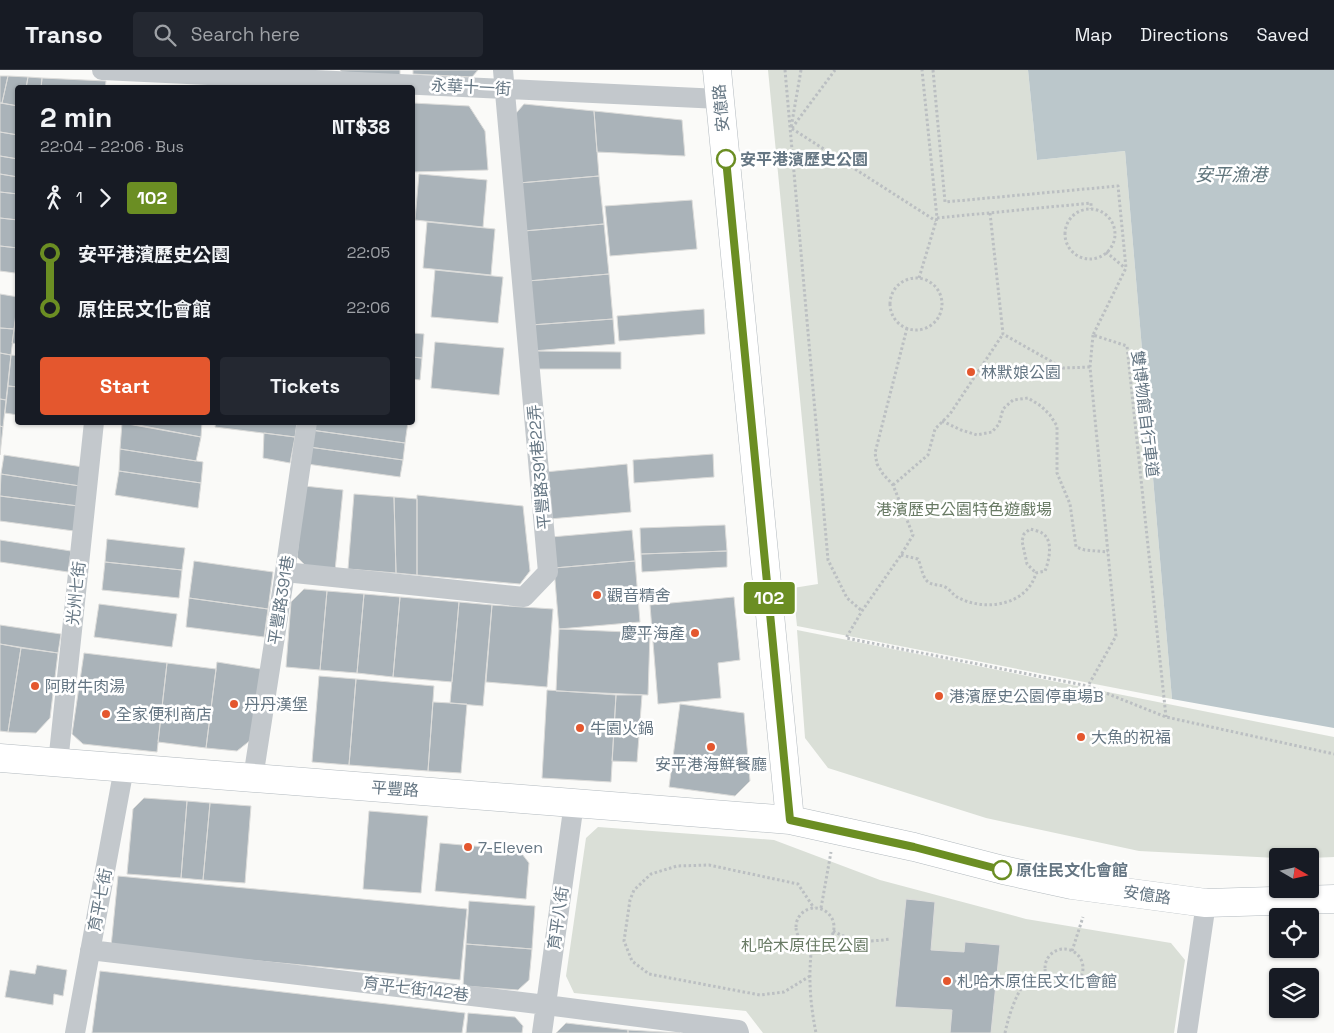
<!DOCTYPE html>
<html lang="en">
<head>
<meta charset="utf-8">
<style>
	body { margin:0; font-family:"Space Grotesk","Noto Sans TC",sans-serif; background:#242831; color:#f1f3f6; height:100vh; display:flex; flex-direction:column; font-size:19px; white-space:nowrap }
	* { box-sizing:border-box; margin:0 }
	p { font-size:16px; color:#9ea1a6 }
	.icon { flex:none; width:28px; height:28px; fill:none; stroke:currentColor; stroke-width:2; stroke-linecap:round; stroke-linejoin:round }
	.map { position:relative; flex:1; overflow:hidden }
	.drawer { position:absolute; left:15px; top:15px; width:400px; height:340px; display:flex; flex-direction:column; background:#171b24; border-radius:5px; box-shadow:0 1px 4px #0004 }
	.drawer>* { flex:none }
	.badge { padding:0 10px; border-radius:4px; font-size:18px; line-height:32px }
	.needle { width:32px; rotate:99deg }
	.controls { position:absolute; left:1269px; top:778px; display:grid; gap:10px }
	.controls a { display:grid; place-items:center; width:50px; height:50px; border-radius:5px; background:#171b24; box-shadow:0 1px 4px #0004; font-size:25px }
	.map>.badge { position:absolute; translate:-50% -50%; box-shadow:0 0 0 2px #fff }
	.legs { display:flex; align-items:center; gap:8px; height:55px; padding:0 25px; font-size:16px }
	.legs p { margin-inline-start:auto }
	.headline { display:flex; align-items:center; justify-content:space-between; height:85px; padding:0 25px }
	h1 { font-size:28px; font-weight:600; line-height:38px }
	.primary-button { display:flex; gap:10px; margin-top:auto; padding:10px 25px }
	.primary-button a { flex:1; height:58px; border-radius:5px; background:#e4572e; color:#fff; font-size:20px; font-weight:600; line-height:58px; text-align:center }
	.primary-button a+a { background:#242831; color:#f1f3f6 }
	ul { padding:0 25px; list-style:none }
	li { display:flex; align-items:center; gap:18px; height:55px; font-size:19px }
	li i { display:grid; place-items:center; width:8px; height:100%; margin:0 6px; background:currentColor }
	li i::after { content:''; width:12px; height:12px; margin:-6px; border:4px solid; border-radius:50%; background:#171b24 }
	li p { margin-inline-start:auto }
	li:first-child i { background:linear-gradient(#0000 50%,currentColor 0) }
	li:last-child i { background:linear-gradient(currentColor 50%,#0000 0) }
	header { display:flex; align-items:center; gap:30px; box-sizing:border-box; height:70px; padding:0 25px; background:#171b24; border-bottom:1px solid #363941 }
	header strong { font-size:24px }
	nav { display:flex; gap:28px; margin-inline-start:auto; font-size:18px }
	.search { width:350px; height:45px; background:#242831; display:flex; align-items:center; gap:12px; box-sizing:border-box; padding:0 18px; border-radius:5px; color:#9ea1a6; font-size:19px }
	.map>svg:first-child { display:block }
	.green { fill:#dadfd7 }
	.water { fill:#bbc7cb }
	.building { fill:#aab3b9; stroke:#dcdcda }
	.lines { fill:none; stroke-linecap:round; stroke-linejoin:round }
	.secondary-casing { stroke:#b3babf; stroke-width:29 }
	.path { stroke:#bbbfc2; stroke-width:3; stroke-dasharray:2.5 2.5; stroke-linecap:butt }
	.street { stroke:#c3c8cc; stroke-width:20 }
	.secondary { stroke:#fff; stroke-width:28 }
	.line-1-casing { stroke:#fff; stroke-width:11 }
	.line-1 { stroke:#6b8e23; stroke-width:8 }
	.stop-1-dot { fill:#fff; stroke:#6b8e23; stroke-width:2.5 }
	.poi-dot { fill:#e4572e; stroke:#fff; stroke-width:2 }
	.labels { text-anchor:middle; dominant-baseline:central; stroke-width:5; stroke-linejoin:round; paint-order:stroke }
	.street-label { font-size:16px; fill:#657683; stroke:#fff }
	.stop-label { font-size:16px; font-weight:bold; fill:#657683; stroke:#fff; text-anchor:start }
	.poi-label { font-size:16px; fill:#657683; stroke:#fff; text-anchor:start }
	.park-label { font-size:16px; fill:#687a64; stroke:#fff }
	.water-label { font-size:18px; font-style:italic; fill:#60757c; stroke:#fff }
</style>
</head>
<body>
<header>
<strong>Transo</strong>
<div class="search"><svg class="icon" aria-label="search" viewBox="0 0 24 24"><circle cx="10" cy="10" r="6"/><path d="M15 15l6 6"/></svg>Search here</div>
<nav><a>Map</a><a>Directions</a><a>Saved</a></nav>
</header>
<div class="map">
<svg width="1334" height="963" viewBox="0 0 1334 963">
	<rect width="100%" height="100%" fill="#fafaf8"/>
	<path class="green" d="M768 0H1028L1037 90 1125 81 1172 629 797 556 793 518 818 514Z
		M797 560 1334 667V787L1310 788V786H1278L1277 788 1139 781 986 748 828 698 805 668Z
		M598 757 774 770 880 810 1026 849 1171 873 1185 890 1174 963H763L746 941 574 923 566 906 586 768Z"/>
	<path class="water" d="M1028 0H1334V658L1172 629 1125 81 1037 90Z"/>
	<path class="building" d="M340 0H400V6L342 2Z
		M413 0H478L472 7 413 4Z
		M0 6H8L2 33H0Z
		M8 6 28 7 26 18H18V36L2 33Z
		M28 7 42 8 41 18H26Z
		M42 8 106 11 105 18H41Z
		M0 33 18 36V65L0 62Z
		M412 33 469 36 485 61 488 100 412 102Z
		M524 34 594 41 599 106 519 113 512 48Z
		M594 41 682 50 685 86 597 82Z
		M0 62 18 65V89L0 86Z
		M0 86 18 89V107L0 104Z
		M0 104 18 107V124L0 122Z
		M419 104 487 110 483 157 415 150Z
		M599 106 604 154 524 161 519 113Z
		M0 122 18 124V150L0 148Z
		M692 130 697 179 610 186 605 136Z
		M0 148 18 150V178L0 176Z
		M427 152 495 159 491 205 423 198Z
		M604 154 609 204 528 211 524 161Z
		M0 176 18 178 15 203 0 201Z
		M435 200 503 207 498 253 431 247Z
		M609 204 613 249 531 255 528 211Z
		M0 224 18 227 14 259 0 258Z
		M18 233V274L12 273Z
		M704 239 705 264 619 271 617 246Z
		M613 249 615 274 533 281 531 255Z
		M0 258 14 259 11 285 0 283Z
		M412 263 424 264 422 288 412 287Z
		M435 272 504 278 499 325 431 318Z
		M533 281 621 282V299H532Z
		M0 283 11 285 6 330 0 329Z
		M11 285 18 286V317L8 316Z
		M412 287 422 288 420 310 412 309Z
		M8 316 18 317V345L5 343Z
		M0 329 6 330 3 357 0 356Z
		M123 352H202L201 367Z
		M216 352H297L295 367 215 357Z
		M312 352H408L405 373 311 360Z
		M122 353 201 367 196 391 120 379Z
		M0 356 3 357 0 385Z
		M311 360 405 373 403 390 309 377Z
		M264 363 295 367 290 393 263 388Z
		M309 377 403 390 400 407 307 394Z
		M120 379 203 392 201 413 119 401Z
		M713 384 714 407 634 413 633 390Z
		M4 385 83 397 80 416 1 404Z
		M627 394 631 442 549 449 545 402Z
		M119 401 201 413 198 438 115 425Z
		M1 404 80 416 78 436 0 426Z
		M304 416 343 420 335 501 309 499 297 487Z
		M354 424 394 427 396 503 348 499Z
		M417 425 523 436 530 501 520 514 417 505Z
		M0 426 78 436 74 461 0 451Z
		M394 427 417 429V505L396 503Z
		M725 455 727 481 641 484 640 458Z
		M632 460 635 491 554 498 551 467Z
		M107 469 185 478 182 500 105 492Z
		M0 470 71 481 68 502 0 492Z
		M727 481V497L642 502 641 484Z
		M194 491 273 502 268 539 189 528Z
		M635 491 640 552 559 559 554 498Z
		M105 492 182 500 179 528 102 520Z
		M304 519 327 521 320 600 286 597 291 532Z
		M327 521 364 524 357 603 320 600Z
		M364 524 400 527 393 607 357 603Z
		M400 527 459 532 452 612 393 607Z
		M734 527 740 590 718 593 721 628 658 634 650 535Z
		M189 528 268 539 264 567 186 557Z
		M459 532 492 535 483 636 450 633Z
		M99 534 177 544 172 577 94 567Z
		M492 535 553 539 547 617 486 612Z
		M0 555 61 564 58 583 0 574Z
		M559 559 650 563 648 625 556 621Z
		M0 574 21 578 8 662 0 661Z
		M21 578 58 583 50 648 36 663 8 662Z
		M84 583 167 593 157 682 83 674 72 664Z
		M217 592 261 599 252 669 237 681 206 678Z
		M167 593 216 599 206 678 158 672Z
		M319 606 356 609 349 695 312 692Z
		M356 609 434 616 428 701 349 695Z
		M547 620 616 625 611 712 542 708Z
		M616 625H642L637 692 612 691Z
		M433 632 467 634 461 703 428 701Z
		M680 634 744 643 750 711 735 726 669 717Z
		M144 728 187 731 181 808 127 804 133 739Z
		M187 731 210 733 203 810 181 808Z
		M210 733 251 736 245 813 203 810Z
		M369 741 428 746 421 823 363 819Z
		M440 773 519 780 529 793 526 829 435 821Z
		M118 806 467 839 460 910 111 877Z
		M906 829 935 832 931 880 964 882 965 872 1000 875 991 963H950L952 940 895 937Z
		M469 831 535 836 532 879 466 874Z
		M466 874 532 879 529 910 518 920 463 916Z
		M37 895 67 900 63 926 54 924 53 935 5 927 10 900 35 904Z
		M100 901 465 943 462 963H92Z
		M468 943 515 947 523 956 522 963H466Z
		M566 953 628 960V963H556Z
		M628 960 680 963H628Z"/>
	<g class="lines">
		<defs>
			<path id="secondary" d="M717 0 790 750
				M0 688 790 750 914 777 1003 800 1072 815 1206 833 1334 829"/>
		</defs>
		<use href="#secondary" class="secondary-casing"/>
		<path class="path" d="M785 0 828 490 847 528 862 541
			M801 0 791 58 936 151
			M933 0 945 132 1118 116 1126 198 1093 265 1127 276 1166 647
			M792 58 835 0
			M1065 164a25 25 0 1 1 50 0a25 25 0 1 1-50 0Z
			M990 143 1003 264 1063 298 1090 297
			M937 148 1091 133V139
			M1106 182 1125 198
			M890 234a26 26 0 1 1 52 0a26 26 0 1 1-52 0Z
			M919 208 937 148 922 0
			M907 258 875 383 877 394 883 404 893 415 913 465 901 485 862 541 846 568 1088 616
			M1093 265 1090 297 1116 566 1088 616 1166 647 1334 684
			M942 351 961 360 977 365 992 362 999 354 1003 339 1013 330 1028 328 1041 336 1050 345 1057 356V403L1070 434 1076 477 1085 480 1108 482
			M893 415 928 385 935 359 950 344 1003 264
			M901 485 918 489C921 495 922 506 927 511 932 516 939 514 945 517 950 519 953 525 957 527 984 542 1027 536 1036 503L1045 501C1049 491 1054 470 1042 463 1039 461 1034 460 1030 459L1024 464 1022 471 1027 494 1036 503
			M821 838 831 782
			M796 857a19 19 0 1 1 38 0a19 19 0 1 1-38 0Z
			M833 861C855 873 867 872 891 869
			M812 875C808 905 810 933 816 963
			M1045 898a19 19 0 1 1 38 0a19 19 0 1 1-38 0Z
			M1072 881 1083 847
			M810 906 784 922 760 925 649 904 632 891 624 871 630 830 634 820 651 804 677 796 709 795 798 814 814 838
			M1005 963C1008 948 1016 922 1027 911 1032 906 1039 905 1046 904"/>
		<path class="street" d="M102 0 720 29
			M285 502 524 527 548 502 503 0
			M58 693 94 352
			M253 708 285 502 307 352
			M90 880 546 935 738 960 739 963
			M75 963 124 698
			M542 963 574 733
			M1187 963 1206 833"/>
		<use href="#secondary" class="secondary"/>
	</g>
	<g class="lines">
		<defs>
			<path id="line-1" d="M726 89 790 750 914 777 1002 800"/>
		</defs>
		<use href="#line-1" class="line-1-casing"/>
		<use href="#line-1" class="line-1"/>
	</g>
	<g class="stop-1-dot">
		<circle cx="726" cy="89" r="9"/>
		<circle cx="1002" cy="800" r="9"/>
	</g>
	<g class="poi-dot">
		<circle cx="971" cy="302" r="5"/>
		<circle cx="597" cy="525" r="5"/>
		<circle cx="695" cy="563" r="5"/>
		<circle cx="35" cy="616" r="5"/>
		<circle cx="939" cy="626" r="5"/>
		<circle cx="234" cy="634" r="5"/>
		<circle cx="106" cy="644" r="5"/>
		<circle cx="580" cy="658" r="5"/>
		<circle cx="1081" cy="667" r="5"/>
		<circle cx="711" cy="677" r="5"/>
		<circle cx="468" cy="777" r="5"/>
		<circle cx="947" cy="911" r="5"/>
	</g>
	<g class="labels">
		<g class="street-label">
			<text transform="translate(471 17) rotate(3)">永華十一街</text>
			<text transform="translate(721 38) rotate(-95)">安億路</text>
			<text transform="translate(1145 344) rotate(83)">雙博物館自行車道</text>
			<text transform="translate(539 397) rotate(-95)">平豐路391巷22弄</text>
			<text transform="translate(76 523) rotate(-84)">光州七街</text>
			<text transform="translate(281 530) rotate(-81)">平豐路391巷</text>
			<text transform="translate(395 719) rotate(4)">平豐路</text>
			<text transform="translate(1147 825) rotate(8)">安億路</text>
			<text transform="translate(100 830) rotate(-79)">育平七街</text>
			<text transform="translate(558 848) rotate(-82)">育平八街</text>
			<text transform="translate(416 919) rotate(7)">育平七街142巷</text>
		</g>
		<g class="stop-label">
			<text x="740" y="89">安平港濱歷史公園</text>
			<text x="1016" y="800">原住民文化會館</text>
		</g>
		<g class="poi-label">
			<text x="981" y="302">林默娘公園</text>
			<text x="607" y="525">觀音精舍</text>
			<text x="685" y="563" text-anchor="end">慶平海產</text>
			<text x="45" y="616">阿財牛肉湯</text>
			<text x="949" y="626">港濱歷史公園停車場B</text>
			<text x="244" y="634">丹丹漢堡</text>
			<text x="116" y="644">全家便利商店</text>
			<text x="590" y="658">牛園火鍋</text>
			<text x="1091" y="667">大魚的祝福</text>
			<text x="711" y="694" text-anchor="middle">安平港海鮮餐廳</text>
			<text x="478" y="777">7-Eleven</text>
			<text x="957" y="911">札哈木原住民文化會館</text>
		</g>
		<g class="park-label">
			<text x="964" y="439">港濱歷史公園特色遊戲場</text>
			<text x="805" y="875">札哈木原住民公園</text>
		</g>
		<g class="water-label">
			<text x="1231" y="104">安平漁港</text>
		</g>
	</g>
</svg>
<div class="controls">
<a><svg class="needle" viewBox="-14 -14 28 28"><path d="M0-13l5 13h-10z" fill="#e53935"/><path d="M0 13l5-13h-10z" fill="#9ea1a6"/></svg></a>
<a><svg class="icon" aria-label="locate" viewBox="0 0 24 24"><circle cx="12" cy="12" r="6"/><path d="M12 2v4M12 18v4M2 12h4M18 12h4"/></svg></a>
<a><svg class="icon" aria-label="layers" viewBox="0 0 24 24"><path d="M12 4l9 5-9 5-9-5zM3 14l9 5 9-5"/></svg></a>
</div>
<b class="badge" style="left:769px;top:528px;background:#6b8e23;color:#fff">102</b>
<section class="drawer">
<div class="headline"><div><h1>2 min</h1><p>22:04 – 22:06 · Bus</p></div><b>NT$38</b></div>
<div class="legs"><svg class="icon" aria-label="walk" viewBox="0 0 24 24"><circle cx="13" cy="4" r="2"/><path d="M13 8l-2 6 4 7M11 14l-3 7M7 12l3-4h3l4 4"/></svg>1<svg class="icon" aria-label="forward" viewBox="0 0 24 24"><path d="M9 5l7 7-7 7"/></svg><b class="badge" style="background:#6b8e23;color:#fff">102</b></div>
<ul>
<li><i style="color:#6b8e23"></i><b>安平港濱歷史公園</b><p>22:05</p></li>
<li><i style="color:#6b8e23"></i><b>原住民文化會館</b><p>22:06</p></li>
</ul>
<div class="primary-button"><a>Start</a><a>Tickets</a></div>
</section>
</div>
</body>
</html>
